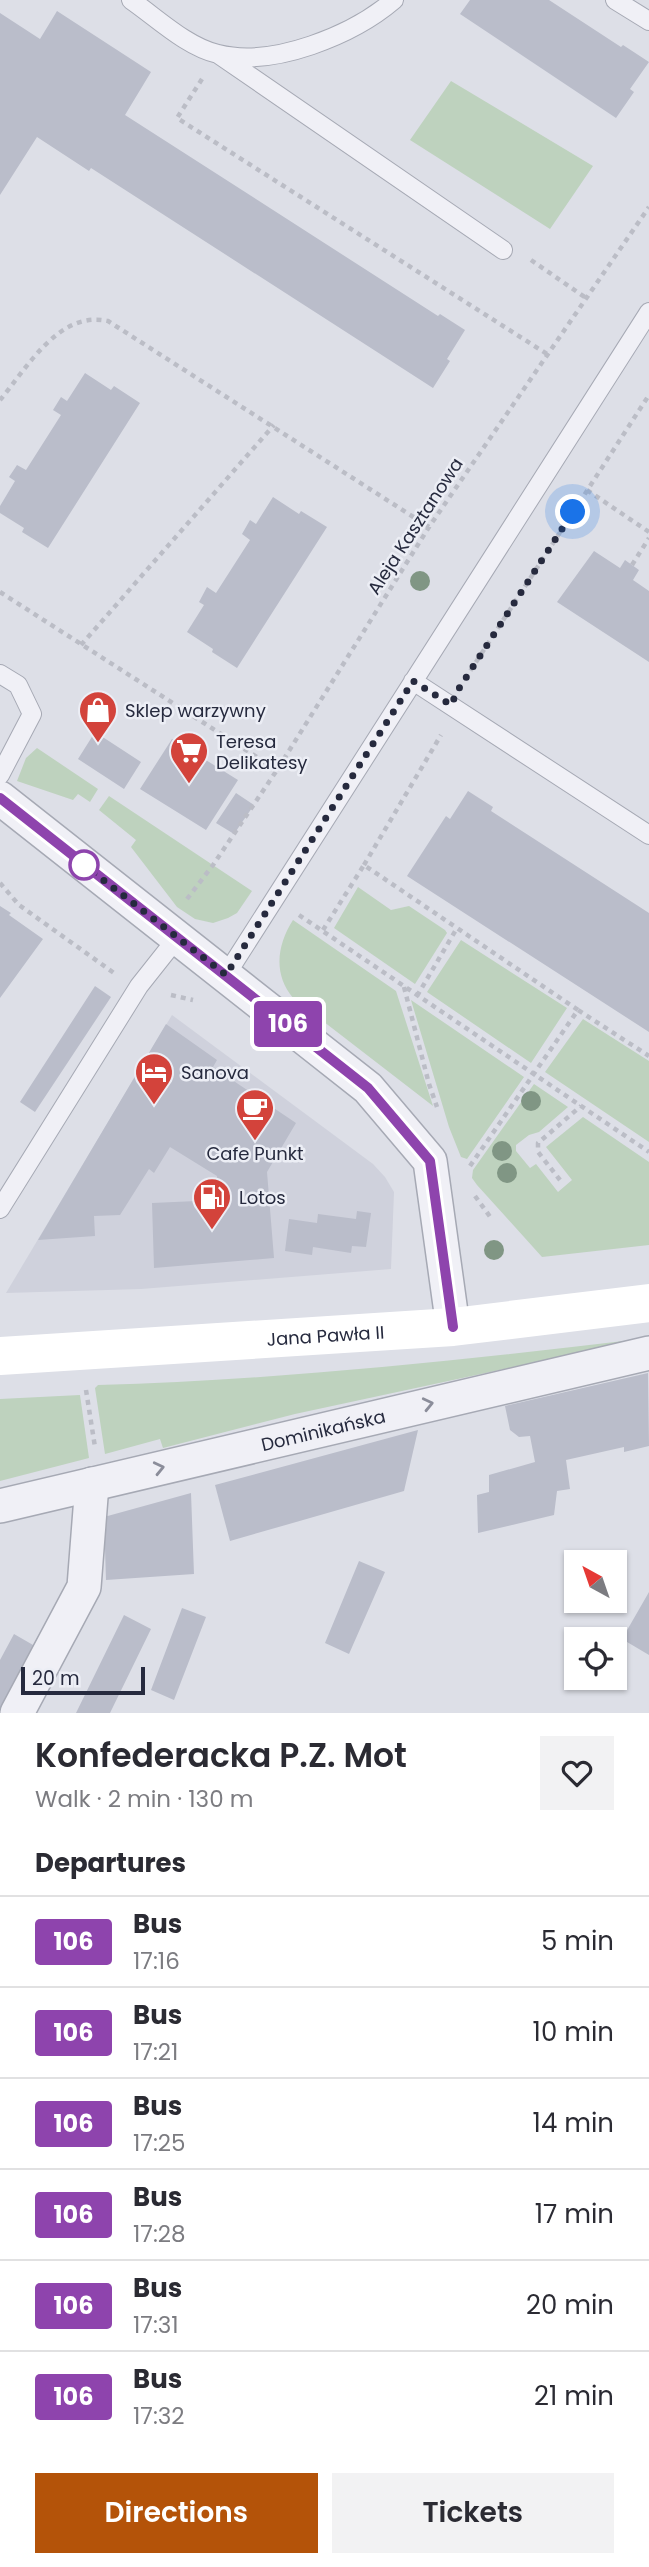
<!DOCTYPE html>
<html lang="en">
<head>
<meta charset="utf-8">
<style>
	body { margin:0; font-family:Poppins,sans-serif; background:#f2f2f3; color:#2b2b33; height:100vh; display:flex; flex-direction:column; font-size:26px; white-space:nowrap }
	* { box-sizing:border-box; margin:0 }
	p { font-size:23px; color:#7c7c81 }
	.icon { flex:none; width:38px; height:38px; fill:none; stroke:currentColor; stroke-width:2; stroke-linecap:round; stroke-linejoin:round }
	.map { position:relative; height:1713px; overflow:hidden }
	.sheet { display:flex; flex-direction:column; background:#fff; flex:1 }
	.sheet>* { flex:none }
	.badge { padding:0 14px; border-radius:5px; font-size:24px; line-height:46px }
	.needle { width:46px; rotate:320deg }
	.controls { position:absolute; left:564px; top:1550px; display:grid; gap:14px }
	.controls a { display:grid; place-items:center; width:63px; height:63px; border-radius:0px; background:#fff; box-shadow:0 2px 5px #0004; font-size:35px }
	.scale { position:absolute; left:21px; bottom:18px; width:124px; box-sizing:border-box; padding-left:7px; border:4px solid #262a3e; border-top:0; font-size:19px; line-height:24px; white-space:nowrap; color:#262a3e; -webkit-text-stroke:5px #eceef5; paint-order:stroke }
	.you { position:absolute; width:35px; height:35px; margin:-18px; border:5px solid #fff; border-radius:50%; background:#1a73e8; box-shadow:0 0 0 10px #1a73e833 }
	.map>.badge { position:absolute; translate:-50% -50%; box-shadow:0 0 0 4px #fff }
	h2 { padding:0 35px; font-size:26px; line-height:63px }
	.round { display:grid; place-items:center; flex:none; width:74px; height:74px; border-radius:0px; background:#f2f2f3 }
	.head { display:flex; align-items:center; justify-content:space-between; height:119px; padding:0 35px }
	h1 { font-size:33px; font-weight:600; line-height:52px }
	.action { display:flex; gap:14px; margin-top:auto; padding:14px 35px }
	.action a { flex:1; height:80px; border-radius:0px; background:#b45309; color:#fff; font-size:28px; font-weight:600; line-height:80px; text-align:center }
	.action a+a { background:#f2f2f3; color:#2b2b33 }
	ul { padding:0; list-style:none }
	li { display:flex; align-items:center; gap:21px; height:91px; padding:0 35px; border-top:2px solid #e1e1e2 }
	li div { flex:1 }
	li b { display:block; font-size:26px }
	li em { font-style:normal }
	li .badge { min-width:77px; font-weight:700; text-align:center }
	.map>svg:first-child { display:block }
	.built { fill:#cfd1dc }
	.green { fill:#bed2be }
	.building { fill:#babdca }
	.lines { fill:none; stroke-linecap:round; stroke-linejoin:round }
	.lane-casing { stroke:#a6a9b4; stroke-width:20 }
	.street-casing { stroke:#a6a9b4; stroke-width:36 }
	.path { stroke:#bbbdc6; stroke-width:4.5; stroke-dasharray:5 5; stroke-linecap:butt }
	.lane { stroke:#f0f0f6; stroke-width:18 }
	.street { stroke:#f0f0f6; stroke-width:33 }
	.secondary { stroke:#fff; stroke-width:38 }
	.tree { fill:#809684 }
	.oneway { stroke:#8b8d9a }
	.line-casing { stroke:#fff; stroke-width:16 }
	.line { stroke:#8e44ad; stroke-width:10 }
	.walk { stroke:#262a3e; stroke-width:7; stroke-dasharray:0 12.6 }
	.stop-dot { fill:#fff; stroke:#8e44ad; stroke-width:3.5 }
	.labels { text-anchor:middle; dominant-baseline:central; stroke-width:5; stroke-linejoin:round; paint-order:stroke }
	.street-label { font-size:18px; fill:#262a3e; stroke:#eceef5 }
	.poi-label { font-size:18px; fill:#262a3e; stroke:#eceef5; text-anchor:start }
</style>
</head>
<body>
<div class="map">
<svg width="649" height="1713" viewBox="0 0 649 1713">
	<rect width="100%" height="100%" fill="#dddfe7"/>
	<path class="built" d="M172 1015 373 1164 385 1177 394 1192 391 1269 141 1289 6 1293Z"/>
	<path class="green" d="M451 81 593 166 550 229 410 140Z
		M37 748 98 789 90 802 78 794 73 800 17 781 26 758Z
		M109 796 252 891 237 913 228 918 213 923 195 919 177 907 131 847 136 840 99 810Z
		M358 887 391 910 409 906 445 930 447 933 415 984 334 928Z
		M293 920 396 991 433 1106 293 998C273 974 277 945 293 920Z
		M461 940 567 1008 531 1063 427 992Z
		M411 1000 524 1077 467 1159 461 1157 449 1127Z
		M583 1019 649 1061V1142L545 1072Z
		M534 1084 568 1107 539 1132 529 1135 516 1145V1151L530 1168 536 1164 558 1192 572 1180 546 1147 583 1117 649 1162V1245L542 1257 477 1185 472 1178 473 1170Z
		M649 1338 295 1414 163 1448 160 1439 105 1454 95 1388 98 1385C282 1380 466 1360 649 1338Z
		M80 1395 89 1458 0 1481V1399Z"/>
	<path class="building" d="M470 0H549L621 47 623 45 649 62 630 89 634 92 616 118 460 14Z
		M57 11 151 72 125 115 438 316 440 314 465 330 447 359 450 361 433 388 91 168 89 171 37 137 0 195V13L40 39Z
		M85 373 111 390 114 386 140 403 48 548 22 532 24 528 0 513V506L15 481 9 477 17 465 26 470 61 415 53 410 61 397 67 401Z
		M273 497 299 514 301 511 327 527 237 668 212 652 213 649 187 632 204 605 199 602 207 587 216 593 250 540 242 534 250 520 256 524Z
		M594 551 620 568 625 560 639 570 633 580 649 591V662L557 602Z
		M95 732 141 762 124 789 78 759Z
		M172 739 238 780 206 830 140 789Z
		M468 791 493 807 491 811 649 913V1032L407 876 446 816 450 819Z
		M236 793 254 805 234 834 216 823Z
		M0 906 11 913 9 915 43 939 0 998Z
		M95 986 111 997 35 1112 20 1102Z
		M166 1024 217 1060 213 1067 296 1123 267 1172 274 1258 154 1268 152 1203 219 1200 217 1176 170 1147 154 1173 149 1169 120 1215 94 1216 95 1236 38 1240Z
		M357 1211 371 1213 366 1247 352 1246 351 1253 313 1247 312 1255 285 1251 289 1219 317 1223 318 1214 356 1219Z
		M648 1373 649 1446 624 1452V1447L566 1460 570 1489 557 1491 554 1515 478 1533 477 1495 489 1492V1475L535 1462 530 1436 519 1437 510 1430 505 1406Z
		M418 1430 404 1491 230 1541 215 1485Z
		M191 1493 194 1574 106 1580 104 1517Z
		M359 1561 385 1572 349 1654 325 1643Z
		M649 1592V1655L622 1639Z
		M182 1608 206 1617 174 1700 151 1690Z
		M124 1615 151 1629 110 1713H76Z
		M14 1634 40 1649 4 1713H0V1660Z"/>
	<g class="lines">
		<defs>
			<path id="lane" d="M131 0C157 18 187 47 218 54 273 68 353 35 394 0
				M615 0 649 21
				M218 54 503 250
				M0 674 18 685 32 714 0 775
				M413 681 649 835
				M226 975 649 312
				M0 1209 139 986 177 938"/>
			<g id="street">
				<path d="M0 798 368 1088 430 1161 453 1327"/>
				<path id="s1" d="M0 1506 649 1353"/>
				<path d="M17 1713 84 1587 92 1484"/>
			</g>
		</defs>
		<use href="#lane" class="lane-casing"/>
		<use href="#street" class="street-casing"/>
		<path class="path" d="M202 79 177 118 547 354
			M531 260 586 298
			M0 400C27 368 59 310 108 321L429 527
			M587 490 649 532
			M632 565 649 538
			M0 592 277 770
			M81 645 274 425
			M465 679 649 395
			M364 865 441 735
			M0 883 19 905 114 973
			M187 899 213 865 277 770 429 527 649 207
			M299 915 649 1152
			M323 930 364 865 457 928
			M404 987 429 1084 437 1107
			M171 995 193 1000
			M417 996 457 928 578 1010
			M470 1166 578 1010 649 1056
			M560 1180 538 1152V1143L581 1106
			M475 1196 491 1218
			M86 1390 95 1447"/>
		<use href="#lane" class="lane"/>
		<use href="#street" class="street"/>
		<path class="secondary" id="s2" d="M0 1356 453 1327 649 1303"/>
	</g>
	<g class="tree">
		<circle cx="420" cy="581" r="10"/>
		<circle cx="531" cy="1101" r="10"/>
		<circle cx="502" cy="1151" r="10"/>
		<circle cx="507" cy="1173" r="10"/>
		<circle cx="494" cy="1250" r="10"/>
	</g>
	<defs><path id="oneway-chevron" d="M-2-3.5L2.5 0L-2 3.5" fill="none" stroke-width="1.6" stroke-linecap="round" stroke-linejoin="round" transform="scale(1.75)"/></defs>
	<g class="oneway">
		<use href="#oneway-chevron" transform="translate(428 1404) rotate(-13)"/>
		<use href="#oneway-chevron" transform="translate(159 1468) rotate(-13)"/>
	</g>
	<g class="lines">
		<defs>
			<path id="line" d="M0 798 368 1088 430 1161 453 1327"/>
		</defs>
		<use href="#line" class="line-casing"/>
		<use href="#line" class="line"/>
		<path class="walk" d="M84 865 226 975 413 681 451 705 458 690 573 512"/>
	</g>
	<defs>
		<symbol id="shop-pin" viewBox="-11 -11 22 30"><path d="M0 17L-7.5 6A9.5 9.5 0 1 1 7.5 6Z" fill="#d3433b" stroke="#eceef5"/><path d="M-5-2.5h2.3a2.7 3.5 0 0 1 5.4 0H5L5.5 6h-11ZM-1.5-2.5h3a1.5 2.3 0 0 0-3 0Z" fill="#fff"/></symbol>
		<symbol id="supermarket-pin" viewBox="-11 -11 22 30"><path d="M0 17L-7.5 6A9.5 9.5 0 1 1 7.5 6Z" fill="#d3433b" stroke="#eceef5"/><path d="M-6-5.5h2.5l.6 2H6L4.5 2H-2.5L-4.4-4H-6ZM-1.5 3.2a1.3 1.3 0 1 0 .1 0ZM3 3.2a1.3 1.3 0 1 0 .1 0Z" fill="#fff"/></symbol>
		<symbol id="hotel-pin" viewBox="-11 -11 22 30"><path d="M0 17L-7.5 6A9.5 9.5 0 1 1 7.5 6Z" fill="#d3433b" stroke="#eceef5"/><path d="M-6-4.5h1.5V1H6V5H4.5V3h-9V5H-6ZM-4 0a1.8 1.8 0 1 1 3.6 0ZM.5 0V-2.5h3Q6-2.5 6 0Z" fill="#fff"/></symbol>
		<symbol id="cafe-pin" viewBox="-11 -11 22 30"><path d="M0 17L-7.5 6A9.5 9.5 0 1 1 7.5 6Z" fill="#d3433b" stroke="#eceef5"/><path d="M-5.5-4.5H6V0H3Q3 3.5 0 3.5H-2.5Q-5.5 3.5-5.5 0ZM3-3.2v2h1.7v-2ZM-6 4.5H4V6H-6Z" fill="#fff"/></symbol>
		<symbol id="fuel-pin" viewBox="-11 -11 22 30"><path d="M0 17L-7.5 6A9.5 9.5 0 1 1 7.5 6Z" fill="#d3433b" stroke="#eceef5"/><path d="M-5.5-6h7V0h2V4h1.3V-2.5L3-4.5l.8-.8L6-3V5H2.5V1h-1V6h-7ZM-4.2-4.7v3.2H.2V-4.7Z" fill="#fff"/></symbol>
	</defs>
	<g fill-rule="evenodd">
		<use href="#shop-pin" x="76" y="688" width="44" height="60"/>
		<use href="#supermarket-pin" x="167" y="729" width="44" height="60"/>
		<use href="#hotel-pin" x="132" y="1050" width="44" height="60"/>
		<use href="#cafe-pin" x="233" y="1086" width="44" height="60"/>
		<use href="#fuel-pin" x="190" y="1175" width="44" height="60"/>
	</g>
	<circle class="stop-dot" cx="84" cy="865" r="14"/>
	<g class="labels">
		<g class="street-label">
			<text transform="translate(415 526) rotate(-57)">Aleja Kasztanowa</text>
			<text stroke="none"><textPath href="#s2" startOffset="326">Jana Pawła II</textPath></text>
			<text stroke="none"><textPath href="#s1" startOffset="332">Dominikańska</textPath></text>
		</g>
		<g class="poi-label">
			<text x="125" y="710">Sklep warzywny</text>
			<text x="216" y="741">Teresa<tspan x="216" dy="21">Delikatesy</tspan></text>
			<text x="181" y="1072">Sanova</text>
			<text x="255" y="1153" text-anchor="middle">Cafe Punkt</text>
			<text x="239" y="1197">Lotos</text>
		</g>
	</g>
</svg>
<div class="controls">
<a><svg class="needle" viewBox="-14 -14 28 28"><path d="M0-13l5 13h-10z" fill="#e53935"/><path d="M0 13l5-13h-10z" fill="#7c7c81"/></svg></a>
<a><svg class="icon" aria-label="locate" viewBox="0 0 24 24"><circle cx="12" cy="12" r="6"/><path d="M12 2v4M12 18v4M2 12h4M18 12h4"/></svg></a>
</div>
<div class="scale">20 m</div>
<div class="you" style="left:573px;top:512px"></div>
<b class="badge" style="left:288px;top:1024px;background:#8e44ad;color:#fff">106</b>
</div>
<section class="sheet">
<div class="head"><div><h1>Konfederacka P.Z. Mot</h1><p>Walk · 2 min · 130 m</p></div><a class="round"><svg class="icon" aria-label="heart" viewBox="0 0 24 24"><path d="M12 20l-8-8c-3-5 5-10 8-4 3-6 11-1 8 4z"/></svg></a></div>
<h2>Departures</h2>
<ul>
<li><span class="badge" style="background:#8e44ad;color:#fff">106</span><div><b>Bus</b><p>17:16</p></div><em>5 min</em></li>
<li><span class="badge" style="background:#8e44ad;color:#fff">106</span><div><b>Bus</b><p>17:21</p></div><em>10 min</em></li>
<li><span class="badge" style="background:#8e44ad;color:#fff">106</span><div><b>Bus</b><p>17:25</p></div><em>14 min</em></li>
<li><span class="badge" style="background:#8e44ad;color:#fff">106</span><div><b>Bus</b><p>17:28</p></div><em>17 min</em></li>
<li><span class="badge" style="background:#8e44ad;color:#fff">106</span><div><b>Bus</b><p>17:31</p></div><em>20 min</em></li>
<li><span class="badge" style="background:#8e44ad;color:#fff">106</span><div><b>Bus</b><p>17:32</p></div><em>21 min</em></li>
</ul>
<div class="action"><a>Directions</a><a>Tickets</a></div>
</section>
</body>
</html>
